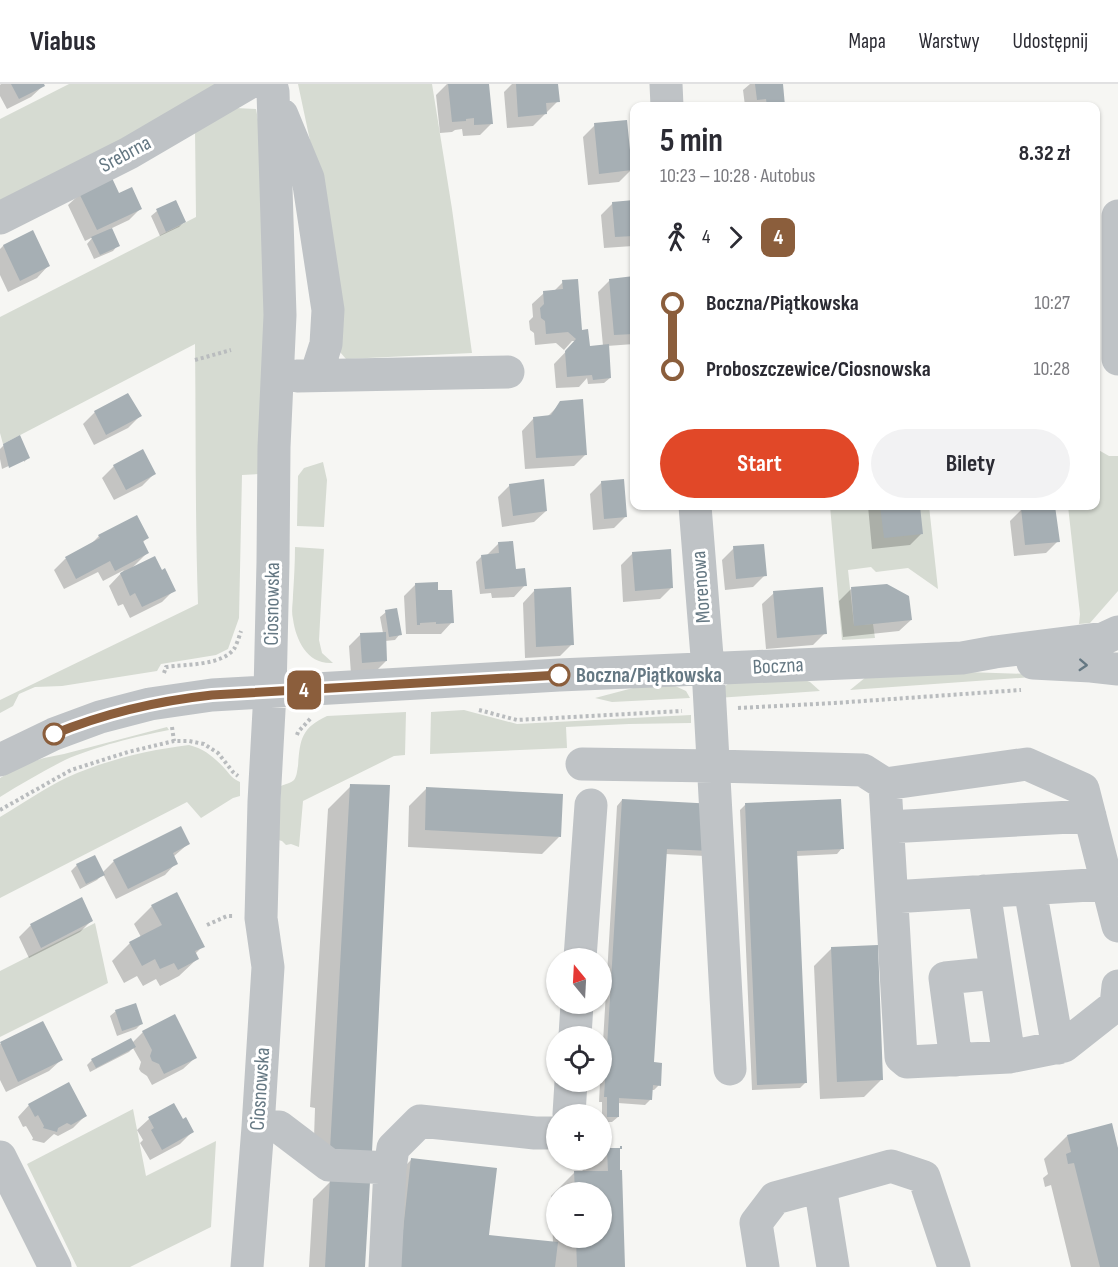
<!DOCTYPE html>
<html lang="pl">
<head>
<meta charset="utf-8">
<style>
	body { margin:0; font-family:"Sofia Sans Condensed",sans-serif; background:#f2f2f3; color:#2b2b33; height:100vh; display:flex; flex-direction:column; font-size:22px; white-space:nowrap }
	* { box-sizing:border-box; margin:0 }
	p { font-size:20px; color:#7c7c81 }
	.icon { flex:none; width:33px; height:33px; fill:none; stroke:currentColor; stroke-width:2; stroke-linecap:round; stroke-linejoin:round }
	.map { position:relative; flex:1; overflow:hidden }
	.drawer { position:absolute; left:630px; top:18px; width:470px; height:408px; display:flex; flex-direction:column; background:#fff; border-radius:12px; box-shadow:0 2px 4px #0004 }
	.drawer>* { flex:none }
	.badge { padding:0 12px; border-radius:9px; font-size:21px; line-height:39px }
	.needle { width:39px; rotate:342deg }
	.controls { position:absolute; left:546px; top:864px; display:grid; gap:12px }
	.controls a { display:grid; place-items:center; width:66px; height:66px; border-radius:50%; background:#fff; box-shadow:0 2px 4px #0004; font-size:30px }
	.map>.badge { position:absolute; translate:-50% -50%; box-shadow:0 0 0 3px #fff }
	.legs { display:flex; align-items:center; gap:9px; height:66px; padding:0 30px; font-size:20px }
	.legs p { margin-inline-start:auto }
	.overview { display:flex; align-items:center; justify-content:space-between; height:102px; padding:0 30px }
	h1 { font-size:33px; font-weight:700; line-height:45px }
	.action { display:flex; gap:12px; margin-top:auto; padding:12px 30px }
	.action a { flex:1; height:69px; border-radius:36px; background:#e14828; color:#fff; font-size:24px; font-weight:700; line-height:69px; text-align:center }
	.action a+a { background:#f2f2f3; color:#2b2b33 }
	ul { padding:0 30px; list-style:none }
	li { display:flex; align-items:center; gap:21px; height:66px; font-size:22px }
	li i { display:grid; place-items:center; width:9px; height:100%; margin:0 8px; background:currentColor }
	li i::after { content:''; width:15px; height:15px; margin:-8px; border:4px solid; border-radius:50%; background:#fff }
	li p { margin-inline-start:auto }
	li:first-child i { background:linear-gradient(#0000 50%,currentColor 0) }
	li:last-child i { background:linear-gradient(currentColor 50%,#0000 0) }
	header { display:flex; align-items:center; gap:36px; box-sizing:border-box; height:84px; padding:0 30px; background:#fff; border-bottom:2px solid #e1e1e2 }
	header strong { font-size:28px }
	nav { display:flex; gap:33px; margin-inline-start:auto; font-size:21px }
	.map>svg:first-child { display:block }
	.green { fill:#d6dbd2 }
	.shadow { fill:#0003; fill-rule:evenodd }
	.building { fill:#a6afb4 }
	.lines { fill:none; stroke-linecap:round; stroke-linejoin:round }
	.path { stroke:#b9bcbe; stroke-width:4; stroke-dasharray:3 3; stroke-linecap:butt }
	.minor { stroke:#bfc3c6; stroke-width:33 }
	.oneway { stroke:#657883 }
	.line-1-casing { stroke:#fff; stroke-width:14 }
	.line-1 { stroke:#8b5e3c; stroke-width:9 }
	.stop-1-dot { fill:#fff; stroke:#8b5e3c; stroke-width:3 }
	.labels { text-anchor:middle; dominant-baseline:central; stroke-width:6; stroke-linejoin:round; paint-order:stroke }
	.street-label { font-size:21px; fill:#657883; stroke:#fff }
	.stop-label { font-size:21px; font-weight:bold; fill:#657883; stroke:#fff; text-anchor:start }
</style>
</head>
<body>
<header>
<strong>Viabus</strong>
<nav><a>Mapa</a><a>Warstwy</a><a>Udostępnij</a></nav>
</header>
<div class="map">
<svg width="1118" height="1183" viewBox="0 0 1118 1183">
	<rect width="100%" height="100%" fill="#f6f6f3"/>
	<path class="green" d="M69 0H226L0 121V35Z
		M298 0H432L452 125 472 269 346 275 340 268 330 151Z
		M235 24 256 25 260 46 267 127 260 390 242 391 239 534 228 565 216 571 161 580 157 587 62 602 35 603 19 610 13 622 0 629V616L198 520C195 433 196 347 195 260L3 360 0 349V233L196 133 195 46Z
		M1095 364 1109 372H1118V507L1090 539 1079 540 1080 530 1068 422H1095Z
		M323 378 327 396 324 443 297 442 298 392 304 384Z
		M830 422H929L938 505 908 484 876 488 871 483 848 486 854 541 873 540 875 554 842 556Z
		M295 463 324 465 319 556 322 569 333 579C308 581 296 557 293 535 291 527 293 519 293 511 294 495 295 479 295 463Z
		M966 588 1060 591 850 606 866 593Z
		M802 595 810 598 820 607 717 614 724 603 729 599Z
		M673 601 686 607 690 614 612 618 595 614 633 604Z
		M464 626 517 640 691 631V639L629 640 566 643 567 664 430 670 431 628Z
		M406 628 405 671 394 672 303 717 299 763 291 760 286 761 282 757 278 756 281 702C285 700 291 699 294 696 297 692 297 687 298 682 300 656 301 644 327 632Z
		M167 643 169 646C137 652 94 663 65 676 43 687 21 700 0 713V694L21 681 44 674 64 670Z
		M189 661C205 665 215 674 226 686 230 691 233 695 240 698V712L233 714 201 734 187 718 0 814V733C22 720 45 704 68 693 106 676 148 666 189 661Z
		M95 839 108 899 0 953V887Z
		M133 1025 146 1092 216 1057 211 1143 130 1183H77L27 1080Z"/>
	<path class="shadow" d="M1 0H42L43 2 31 13 7 25 0 12V1Z
		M447 0H487L492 39 480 51 463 52 462 45 455 46 452 48 440 49 436 11Z
		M512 0H557L558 17 533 42 507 44 504 8Z
		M750 0H781L784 22H745L743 6Z
		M595 41 631 86 619 98 588 101 583 53Z
		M80 110 118 111 140 125 129 136 110 145 118 161 113 167 94 175 87 160 93 153 85 157 68 121Z
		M634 118V160L633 162 604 164 601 131 613 119Z
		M157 127 184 138 179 143 160 152 151 132Z
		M32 148 48 182 37 194 8 208 0 191V165L3 162Z
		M634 194V260L607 262 610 294 604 299 588 300 587 294 579 303 556 304 554 280 576 257H572L564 266 556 259 535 261 534 249 530 246 529 237 533 233 532 220 544 209 553 208 563 198 580 248 588 263 603 262 598 208 610 196Z
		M561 319 586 370 574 382 525 385 522 347 533 335 547 333Z
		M95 328 140 332 128 344 94 361 83 340Z
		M4 361 28 374 24 378V375L2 385 0 375V365Z
		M114 382 154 390 142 402 114 416 102 394Z
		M602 398 626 432 614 444 593 446 590 410Z
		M510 401 546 427 534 438 502 443 498 413Z
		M868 422H918L921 450 910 461 872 465Z
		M1054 422 1058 457 1046 469 1014 472 1010 437 1021 426Z
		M99 452 147 454 142 459 147 469 131 485 162 488 174 506 162 518 130 534 123 520 118 522 109 502 124 486 103 497 98 488 64 505 54 486 65 475 89 462Z
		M499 459 514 486 525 501 514 513 492 514 491 509 480 510 476 478 482 472H486Z
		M734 464 765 491 753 503 725 506 722 476Z
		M633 469 672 503 660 515 623 518 621 481Z
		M416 500 452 538 441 550H406L404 512Z
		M851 505 911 536 899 547 843 553 839 517Z
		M534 507 572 560 560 572 525 574 523 519Z
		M774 509 825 549 813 561 766 565 762 520Z
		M386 528 400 550 395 556 385 557 386 577 374 589 351 590 349 562 361 550 383 549 380 533Z
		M351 702 371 1067 313 1083 315 1024 310 1023 328 725Z
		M427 704 559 753 542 770 408 763 409 722Z
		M622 716 713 722 705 772 665 770 652 980 659 1001 654 1006H651V1015L645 1021 618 1019V1033L612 1038H602V1018H599L600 998H602V975L617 722Z
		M745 721 842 764 837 770 796 772 806 998 800 1004 752 1006 740 726Z
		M188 760 173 773 176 779 165 791 116 815 103 790 97 796 80 805 71 787 77 781 102 789 114 777Z
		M81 815 92 836 80 848 29 874 19 853 30 842Z
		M152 822 203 862 195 870 197 875 179 892 160 902 156 895 143 902 137 892 124 899 112 877 130 859 141 853 134 840Z
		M832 864 882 995 864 1013 820 1015 814 882Z
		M116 927 141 940 136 945 117 952 110 932Z
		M43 939 61 976 49 987 6 1008 0 996V960Z
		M143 948 195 974 183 985 152 1001 147 992 141 988 139 985 141 978 133 964 129 968 90 988 87 981 92 976 132 959Z
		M29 1021 85 1032 73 1044 58 1052 54 1050 44 1059 32 1056 33 1054 26 1042 23 1043 18 1033Z
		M149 1035 182 1037 192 1048 180 1060 150 1076 140 1059 143 1056 137 1046Z
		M1067 1052 1118 1070V1183H1071L1051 1101 1045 1103 1043 1094 1048 1090 1044 1075Z
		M605 1063 607 1065H618L624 1183H379L388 1099 411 1076 488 1152 553 1159 551 1112 575 1088H582V1087L593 1076H602V1067ZM556 1108H602V1154H556Z
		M331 1097 364 1183H309L313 1115Z"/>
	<path class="building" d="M11 0H44L45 2 19 15Z
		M448 0H489L493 40 474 41V34L466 35V37L452 38Z
		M516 0H558L560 18 546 19 547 30 518 33Z
		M755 0H783L785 22H767L766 15 757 16Z
		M627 36 632 86 599 90 594 39Z
		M112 94 119 109 132 103 142 125 97 146 79 109Z
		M176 116 186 138 166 148 156 125Z
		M634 116V152L615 153 612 118Z
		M112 144 120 162 100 171 91 153Z
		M33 146 50 182 20 197 3 161Z
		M634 192V250L614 251 609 195Z
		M578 195 582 246 588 245 590 262 609 260 611 294 593 296 592 291 567 293 565 267 576 255 568 248 546 250 545 237 541 234 540 224 544 220 543 207 563 205 562 196Z
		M128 309 142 332 106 351 94 327Z
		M583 315 587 371 536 374 533 333 551 331 560 317Z
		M20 351 30 374 9 384 3 360Z
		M143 365 156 390 126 406 113 381Z
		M544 395 547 427 513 432 509 400Z
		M624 395 627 433 604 435 601 397Z
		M880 422H920L923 450 884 454Z
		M1044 422H1055L1060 458 1025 461 1021 424Z
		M137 431 149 454 143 457 149 469 115 487 110 477 76 495 65 473 100 454 98 451Z
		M513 457 516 485 525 484 527 502 485 505 481 471 499 469 498 458Z
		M764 460 767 492 736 495 733 462Z
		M671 465 673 504 635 507 632 468Z
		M155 472 162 486 165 484 176 507 142 523 135 509 130 512 120 489Z
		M438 498V506H452L454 539 436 540V538L420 539V541H417L415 499Z
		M887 500 909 512 912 536 854 542 851 503Z
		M571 503 574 561 536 563 534 505Z
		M823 503 827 550 777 554 773 507Z
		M397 524 402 551 389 553 385 526Z
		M386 548 387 577 362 579 360 549Z
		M350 700 390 701 372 1068 330 1066Z
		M426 703 563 710 561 753 425 746Z
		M622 715 715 720 712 767 667 765 654 978 662 979 661 1002 653 1001 652 1016 619 1014V1033H607V1013H604Z
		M841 715 844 765 797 767 807 999 757 1001 745 719Z
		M181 742 190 760 173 769 178 780 128 805 113 776Z
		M95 771 105 791 86 800 76 780Z
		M177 808 205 863 195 867 199 875 178 886 174 879 160 885 155 875 142 882 129 858 162 841 151 821Z
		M82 813 93 837 41 864 30 840Z
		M878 861 883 996 837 998 831 863Z
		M136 919 143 940 122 947 115 926Z
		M175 930 197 974 164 990 159 980 152 977 150 972 152 966 142 947Z
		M43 937 63 976 18 998 0 958Z
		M131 954 136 963 96 984 91 975Z
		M69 998 87 1032 71 1041 67 1039 58 1044 57 1048 43 1044 44 1042 38 1031 35 1033 28 1020Z
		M174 1019 183 1035 186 1033 194 1048 162 1066 151 1046 154 1044 148 1033Z
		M1112 1039 1118 1064V1183H1100L1074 1079 1068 1080 1066 1070 1071 1068 1067 1051Z
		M605 1062H608V1064H620V1062H622V1065H620V1086H622L625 1183H577L576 1154H602V1108H575L574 1087H608L607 1066H605Z
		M411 1074 497 1084 489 1151 558 1158 555 1183H399Z
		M330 1095 370 1098 365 1183H325Z"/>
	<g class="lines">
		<path class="path" d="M195 276 231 266
			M164 589 166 583C185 580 221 582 234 565 237 560 239 553 241 547
			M738 624 835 619 1021 606
			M479 626 517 636 682 627
			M172 643 174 657
			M297 651 298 648 311 634
			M0 726 71 686 128 668 174 657H189L204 660 218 669 233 688 238 692
			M207 841 227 832H234"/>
		<path class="minor" d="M666 0 667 22
			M282 31 308 94 328 226 326 260 316 291
			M1118 132V275
			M0 134 129 69 247 0
			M297 292 508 288
			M695 422 708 585 730 985
			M1033 579 1091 582 1118 585
			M0 676 54 650 100 633 150 620 212 611 559 591 962 574 995 568 1105 554 1118 548
			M582 680 714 682 863 686 885 700 1027 680 1083 705 1118 842
			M885 700 901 973 907 978 1009 973 1064 962 1116 921 1118 902
			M888 743 1090 732
			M1030 805 1058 964
			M984 807 1009 973
			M892 813 1107 800
			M580 874 591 721
			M575 952 577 920
			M956 976 945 894 996 889
			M569 1030 571 998
			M258 1043H279L329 1081 390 1084 393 1064 420 1037 535 1049H556
			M0 1073 55 1183
			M820 1102 833 1183
			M247 1183 258 1043 268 883 261 834 264 718 270 608 273 478 274 363 280 231 273 8 271 0
			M385 1183 390 1084
			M763 1183 756 1139 775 1114 834 1098 891 1082 924 1093 954 1183"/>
	</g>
	<defs><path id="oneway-chevron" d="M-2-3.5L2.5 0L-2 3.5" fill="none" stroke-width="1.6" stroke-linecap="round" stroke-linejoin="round" transform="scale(1.5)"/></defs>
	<use class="oneway" href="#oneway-chevron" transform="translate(1083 581) rotate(3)"/>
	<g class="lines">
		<defs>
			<path id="line-1" d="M54 650C105 629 157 617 212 611L559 591"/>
		</defs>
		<use href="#line-1" class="line-1-casing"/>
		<use href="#line-1" class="line-1"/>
	</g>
	<g class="stop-1-dot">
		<circle cx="559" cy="591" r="10"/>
		<circle cx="54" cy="650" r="10"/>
	</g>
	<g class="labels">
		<g class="street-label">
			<text transform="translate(125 70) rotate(-28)">Srebrna</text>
			<text transform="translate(701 503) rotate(-94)">Morenowa</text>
			<text transform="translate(272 520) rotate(-89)">Ciosnowska</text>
			<text transform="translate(778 582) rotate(-3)">Boczna</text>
			<text transform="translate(260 1005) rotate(-86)">Ciosnowska</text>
		</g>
		<g class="stop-label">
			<text x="576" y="591">Boczna/Piątkowska</text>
		</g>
	</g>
</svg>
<div class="controls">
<a><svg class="needle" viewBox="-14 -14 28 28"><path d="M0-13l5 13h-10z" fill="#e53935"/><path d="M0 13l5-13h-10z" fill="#7c7c81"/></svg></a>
<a><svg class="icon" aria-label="locate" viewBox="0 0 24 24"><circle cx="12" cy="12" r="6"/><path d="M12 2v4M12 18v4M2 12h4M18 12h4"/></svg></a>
<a>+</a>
<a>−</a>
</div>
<b class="badge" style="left:304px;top:606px;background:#8b5e3c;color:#fff">4</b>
<section class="drawer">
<div class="overview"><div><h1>5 min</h1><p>10:23 – 10:28 · Autobus</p></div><b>8.32 zł</b></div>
<div class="legs"><svg class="icon" aria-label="walk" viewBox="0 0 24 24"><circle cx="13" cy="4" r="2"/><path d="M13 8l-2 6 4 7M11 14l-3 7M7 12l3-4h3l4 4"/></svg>4<svg class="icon" aria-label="forward" viewBox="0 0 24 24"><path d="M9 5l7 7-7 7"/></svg><b class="badge" style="background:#8b5e3c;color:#fff">4</b></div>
<ul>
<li><i style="color:#8b5e3c"></i><b>Boczna/Piątkowska</b><p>10:27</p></li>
<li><i style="color:#8b5e3c"></i><b>Proboszczewice/Ciosnowska</b><p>10:28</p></li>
</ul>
<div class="action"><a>Start</a><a>Bilety</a></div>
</section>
</div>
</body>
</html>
